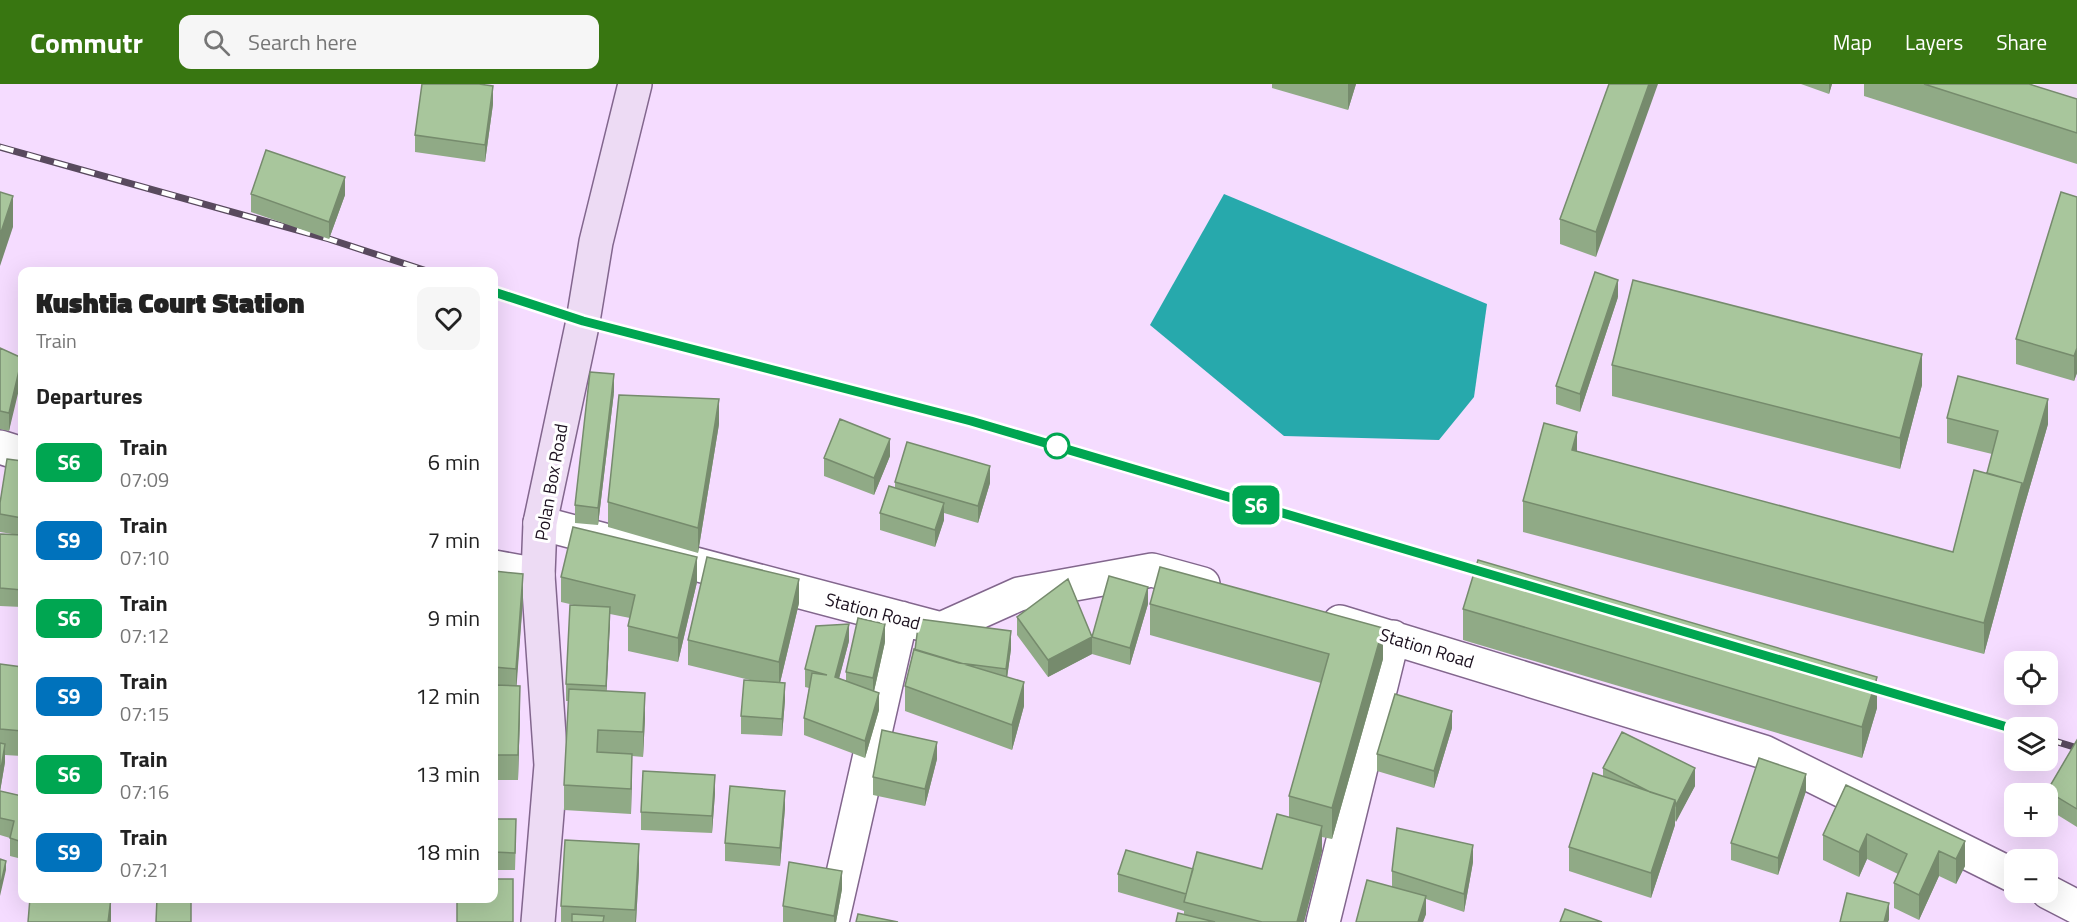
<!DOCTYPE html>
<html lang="en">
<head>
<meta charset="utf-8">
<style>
	body { margin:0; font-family:"Titillium Web",sans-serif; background:#f6f6f6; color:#222; height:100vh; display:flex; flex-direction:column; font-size:22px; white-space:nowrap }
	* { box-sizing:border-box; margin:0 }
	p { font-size:20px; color:#767676 }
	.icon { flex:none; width:33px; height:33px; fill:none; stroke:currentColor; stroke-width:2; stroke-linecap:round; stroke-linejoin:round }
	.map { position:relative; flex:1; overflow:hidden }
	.sheet { position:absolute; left:18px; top:183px; width:480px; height:636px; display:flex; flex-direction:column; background:#fff; border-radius:12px; box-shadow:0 6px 24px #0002 }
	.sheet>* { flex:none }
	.badge { padding:0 12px; border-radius:9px; font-size:21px; line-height:39px }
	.tools { position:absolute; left:2004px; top:567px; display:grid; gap:12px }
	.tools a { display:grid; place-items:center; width:54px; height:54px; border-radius:12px; background:#fff; box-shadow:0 6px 24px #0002; font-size:30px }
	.map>.badge { position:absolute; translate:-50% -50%; box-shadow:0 0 0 3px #fff }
	h2 { padding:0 18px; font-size:22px; line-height:54px }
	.round { display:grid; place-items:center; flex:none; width:63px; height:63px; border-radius:12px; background:#f6f6f6 }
	.summary { display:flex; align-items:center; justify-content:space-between; height:102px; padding:0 18px }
	h1 { font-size:28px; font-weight:800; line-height:45px }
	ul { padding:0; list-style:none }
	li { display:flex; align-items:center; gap:18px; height:78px; padding:0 18px }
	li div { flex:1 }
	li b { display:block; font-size:22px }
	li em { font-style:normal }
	li .badge { min-width:66px; font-weight:700; text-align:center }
	header { display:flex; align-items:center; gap:36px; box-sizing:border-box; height:84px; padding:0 30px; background:#387611; color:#fff }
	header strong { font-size:28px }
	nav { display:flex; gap:33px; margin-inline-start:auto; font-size:21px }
	.search { width:420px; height:54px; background:#f6f6f6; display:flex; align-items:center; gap:15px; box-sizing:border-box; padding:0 21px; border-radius:12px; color:#767676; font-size:22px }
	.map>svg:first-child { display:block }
	.water { fill:#27a9ac }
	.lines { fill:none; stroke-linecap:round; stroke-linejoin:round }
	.street-casing { stroke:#82668d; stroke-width:36 }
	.secondary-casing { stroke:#82668d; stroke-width:36 }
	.street { stroke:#fff; stroke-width:33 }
	.secondary { stroke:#eddbf4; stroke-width:33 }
	.rail-casing { stroke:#594a5e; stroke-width:7 }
	.rail { stroke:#fff; stroke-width:4.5; stroke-dasharray:14; stroke-linecap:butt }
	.wall { fill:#90aa86 }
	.shaded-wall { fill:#768b6d }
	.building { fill:#a8c69c; stroke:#768b6d; stroke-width:1.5 }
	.line-casing { stroke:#fff; stroke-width:14 }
	.line { stroke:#00a651; stroke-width:9 }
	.stop-dot { fill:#fff; stroke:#00a651; stroke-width:3 }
	.labels { text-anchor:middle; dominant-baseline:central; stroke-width:6; stroke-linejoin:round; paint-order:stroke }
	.street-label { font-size:18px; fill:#1b101e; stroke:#fff }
</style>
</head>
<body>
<header>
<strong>Commutr</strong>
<div class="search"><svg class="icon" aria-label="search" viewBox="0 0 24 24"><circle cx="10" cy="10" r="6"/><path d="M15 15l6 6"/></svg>Search here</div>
<nav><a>Map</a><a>Layers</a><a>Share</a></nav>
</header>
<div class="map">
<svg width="2077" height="838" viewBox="0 0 2077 838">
	<rect width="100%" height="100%" fill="#f5dcff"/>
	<path class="water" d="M1224 110 1487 220 1474 313 1439 356 1284 352 1150 241Z"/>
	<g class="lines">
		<defs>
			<path id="street" d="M0 363 22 370
				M540 439 941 545 1019 510 1152 486 1203 500
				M494 483 538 491
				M1340 538 1764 668 2014 792
				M2048 808 2077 823
				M832 838 901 534
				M1323 838 1393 553"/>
			<path id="secondary" d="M2046 0 2077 10
				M538 838 551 681 538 491 540 439 583 237 596 158 635 0"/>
		</defs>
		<use href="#street" class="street-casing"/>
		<use href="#secondary" class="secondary-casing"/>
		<use href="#street" class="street"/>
		<use href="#secondary" class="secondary"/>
		<defs>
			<path id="rail" d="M0 63 329 155 430 188
				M494 208 583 237 971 337 1491 490
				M1862 600 2014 645
				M2048 655 2077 664"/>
		</defs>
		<use href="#rail" class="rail-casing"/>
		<use href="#rail" class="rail"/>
	</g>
	<path class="wall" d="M1272 0H1356L1348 26 1272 4Z
		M1609 0 1596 173 1560 160V135Z
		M1801 0H1832L1829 10Z
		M1864 0H2029L2077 15V80L1864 12Z
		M493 20 485 78 415 68V51Z
		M251 110 345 111 329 155 251 128Z
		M2077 113V289L2074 297 2016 280V255Z
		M1618 213 1580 328 1556 320V302Z
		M0 264 22 274 9 347 0 345Z
		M1612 281 1922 301 1900 385 1612 312Z
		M614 308 598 441 575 439V421Z
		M22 329V354H21V336Z
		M1947 334 2048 340 2022 430 1984 570 1523 448V417L1577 368 1953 468 1987 389 1992 370 1947 359Z
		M719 340 698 469 608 443V418Z
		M890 372 874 411 824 392V374Z
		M22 377V523L0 522V450L18 451 0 448V419Z
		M895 398 990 399 978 439 944 429V436L935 463 880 446V429L895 404Z
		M494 487 523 515 516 602 520 627 518 696H494Z
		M561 493 697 498 678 578 628 567V542L630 534 610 530 606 607 645 634 643 673 632 672 631 730 564 726V701L569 617H566V600L574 521 561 518Z
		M799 519 780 599 785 616 782 652 741 650V632L754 597 688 581V556Z
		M1148 520 1130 581 1092 570 1048 593 1017 551V533L1092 553Z
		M1150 520 1383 575 1332 755 1322 753V767L1304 838H1176L1184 830V827L1118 808V790L1193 785H1262L1289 734V712L1321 599 1150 551Z
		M1463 525 1877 624 1862 674 1463 556Z
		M849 557 839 594 846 597V588L885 558 874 607 879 626 865 674 804 651V634L809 604 805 603V585Z
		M914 565H1011L1007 593 1024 622 1012 666 905 627V602Z
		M0 580 22 583V672L5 671V678L0 707 22 712V775L10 772V754L0 751Z
		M1452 644 1434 704 1377 687V670Z
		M2077 656V743L2048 725 2047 710V707Z
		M937 675 925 722 873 711V693Z
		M1603 684 1695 702 1675 738V741L1651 814 1569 787V763L1603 692Z
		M1846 701 1965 757V782L1956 800 1939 792 1919 836 1894 824V799L1898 790 1867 775 1859 793 1823 776V751Z
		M1806 707 1778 791 1731 776V759Z
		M715 709 712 749 641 746V728Z
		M785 724 780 782 725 777V759Z
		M494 735 516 753 515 786H494Z
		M1473 778 1464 828 1426 815V830L1423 838H1356L1392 803V787Z
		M639 785 636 838H561V822Z
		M842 805 836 838H783V822Z"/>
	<path class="shaded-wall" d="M1348 0H1356L1348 26Z
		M1649 0H1658L1596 173V148Z
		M1829 0H1832L1829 10Z
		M493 2V20L485 78V61Z
		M345 93V111L329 155V138Z
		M13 112V143L0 182V151Z
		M1618 196V213L1580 328V310Z
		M2077 264V289L2074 297V272Z
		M1922 270V301L1900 385V354Z
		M22 276V293L9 347V329Z
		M614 290V308L598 441V424Z
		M719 315V340L698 469V444Z
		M2048 315V340L2022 430 1984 570V539L2022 399Z
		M1577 348V379L1572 366Z
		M890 355V372L874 411V394Z
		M990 382V399L978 439V422Z
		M944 419V436L935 463V446Z
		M697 473V498L678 578V554Z
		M523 490V515L516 610V585Z
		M799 495V519L779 603V578Z
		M1148 503V520L1130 581V564Z
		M610 523V540L606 619V602Z
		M849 540V557L835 610V593Z
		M885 540V558L873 612V594Z
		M1383 544V575L1332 755V724Z
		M1011 547V565L1006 602V585Z
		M1092 553V570L1048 593V576Z
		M1877 593V624L1862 674V643Z
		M1024 598V622L1012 666V641Z
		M785 599V616L782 652V635Z
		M520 602V627L518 696V671Z
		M645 609V634L643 673V648Z
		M879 609V626L865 674V657Z
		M1452 627V644L1434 704V687Z
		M937 658V675L925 722V705Z
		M5 660V678L0 708V691Z
		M632 670V695L631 730V705Z
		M1695 684V702L1676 738V721Z
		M1806 690V707L1778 791V774Z
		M715 691V709L712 749V732Z
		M785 707V724L780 782V764Z
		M1675 716V741L1651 814V789Z
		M1322 742V767L1304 838H1297Z
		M1867 750V775L1859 793V768Z
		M1965 757V782L1956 800V775Z
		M639 760V785L636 838H635Z
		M1473 761V778L1464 828V810Z
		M1939 767V792L1919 836V811Z
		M6 777V786L0 812V803Z
		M842 787V805L836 838H834V832Z
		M1426 812V830L1423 838H1418Z
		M111 814V838H108Z
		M1889 819V836L1888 838H1884Z"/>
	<path class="building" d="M422 0H479L493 2 485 61 415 51Z
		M1609 0H1649L1596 148 1560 135Z
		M1924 0H2029L2077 15V49Z
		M266 66 345 93 329 138 251 110Z
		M0 108 13 112 0 151Z
		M2061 108 2077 113V264L2074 272 2016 255Z
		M1595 188 1618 196 1580 310 1556 302Z
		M1633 196 1922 270 1900 354 1612 281Z
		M0 264 22 274 9 329 0 327Z
		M590 288 614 290 598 424 575 421Z
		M1958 292 2048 315 2022 405V399L1987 389 1998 347 1947 334Z
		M619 311 719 315 698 444 608 418Z
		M840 335 890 355 874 394 824 374Z
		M1544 339 1577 348 1572 366 1953 468 1974 386 2022 399 1984 539 1523 417Z
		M907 358 990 382 978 422 895 398Z
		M7 375 22 377V434L0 430V419Z
		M889 402 944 419 935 446 880 429Z
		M573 443 697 473 678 554 628 542 635 511 561 493Z
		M0 450 22 451V506L0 504Z
		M707 473 799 495 779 578 688 556Z
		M1478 476 1877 593 1862 643 1463 525Z
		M1160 483 1383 544 1332 724 1289 712 1329 570 1150 520Z
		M494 487 523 490 516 585 494 583Z
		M1109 492 1148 503 1130 564 1092 553Z
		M1068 495 1092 553 1048 576 1017 533Z
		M570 521 610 523 606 602 566 600Z
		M858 534 885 540 873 594 846 588Z
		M919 535 1011 547 1006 585 959 579 915 566Z
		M849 540 835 593 879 609 865 657 804 634 812 589 827 591 805 585 816 542Z
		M914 565 1024 598 1012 641 905 602Z
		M0 580 22 583V647L0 645Z
		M744 596 785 599 782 635 741 632Z
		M494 601 520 602 518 671H494Z
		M569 605 645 609 643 648 598 646 597 668 632 670 631 705 564 701Z
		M1395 610 1452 627 1434 687 1377 670Z
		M882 646 937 658 925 705 873 693Z
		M1622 648 1695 684 1676 721 1675 716 1650 708 1603 684Z
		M2077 656V725L2047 707Z
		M0 659 5 660 0 691Z
		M1759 674 1806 690 1778 774 1731 759Z
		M643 687 715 691 712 732 641 728Z
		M1593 689 1675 716 1651 789 1569 763Z
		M1846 701 1965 757 1956 775 1939 767 1919 811 1894 799 1907 770 1867 750 1859 768 1823 751Z
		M730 702 785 707 780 764 725 759Z
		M0 707 22 712V758L10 754 14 737 0 734Z
		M1277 730 1322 742 1297 838H1262L1184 818 1197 768 1262 785Z
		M494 735H516L515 769 494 768Z
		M1397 744 1473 761 1464 810 1392 787Z
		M565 756 639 760 635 826 561 822Z
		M1126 766 1193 785 1186 810 1118 790Z
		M0 775 6 777 0 803Z
		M789 778 842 787 834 832 783 822Z
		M494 795H513V838H457V814H494Z
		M1367 796 1426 812 1418 838H1356Z
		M1847 809 1889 819 1884 838H1840Z
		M30 814H111L108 838H28Z
		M157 814H191V838H156Z
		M1565 825 1602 838H1560Z
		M1178 829 1215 838H1176Z
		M572 830 604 832 603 838H572Z
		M858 830 898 838H856Z"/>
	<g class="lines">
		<defs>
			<path id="line" d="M494 208 583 237 971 337 2014 645"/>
		</defs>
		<use href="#line" class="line-casing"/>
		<use href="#line" class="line"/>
	</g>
	<circle class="stop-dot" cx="1057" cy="362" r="12"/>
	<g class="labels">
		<g class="street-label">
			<text transform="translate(551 398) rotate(-80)">Polan Box Road</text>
			<text transform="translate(873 527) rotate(15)">Station Road</text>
			<text transform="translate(1427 564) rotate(17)">Station Road</text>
		</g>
	</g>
</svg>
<div class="tools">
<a><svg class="icon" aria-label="locate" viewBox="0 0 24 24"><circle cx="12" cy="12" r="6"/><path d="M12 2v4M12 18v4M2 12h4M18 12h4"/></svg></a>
<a><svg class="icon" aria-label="layers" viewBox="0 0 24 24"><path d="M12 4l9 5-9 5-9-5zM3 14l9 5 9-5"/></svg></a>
<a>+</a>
<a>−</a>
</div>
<b class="badge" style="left:1256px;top:421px;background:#00a651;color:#fff">S6</b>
<section class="sheet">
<div class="summary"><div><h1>Kushtia Court Station</h1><p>Train</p></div><a class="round"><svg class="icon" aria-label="heart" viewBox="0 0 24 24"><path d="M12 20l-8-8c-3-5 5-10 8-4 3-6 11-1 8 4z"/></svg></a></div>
<h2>Departures</h2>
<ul>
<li><span class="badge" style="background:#00a651;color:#fff">S6</span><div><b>Train</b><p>07:09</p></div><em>6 min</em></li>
<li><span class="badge" style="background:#0072bc;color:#fff">S9</span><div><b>Train</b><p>07:10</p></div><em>7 min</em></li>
<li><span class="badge" style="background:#00a651;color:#fff">S6</span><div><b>Train</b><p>07:12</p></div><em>9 min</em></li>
<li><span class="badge" style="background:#0072bc;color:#fff">S9</span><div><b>Train</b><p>07:15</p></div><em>12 min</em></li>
<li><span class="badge" style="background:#00a651;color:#fff">S6</span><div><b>Train</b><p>07:16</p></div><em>13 min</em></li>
<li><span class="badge" style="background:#0072bc;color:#fff">S9</span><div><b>Train</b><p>07:21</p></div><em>18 min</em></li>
</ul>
</section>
</div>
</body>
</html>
